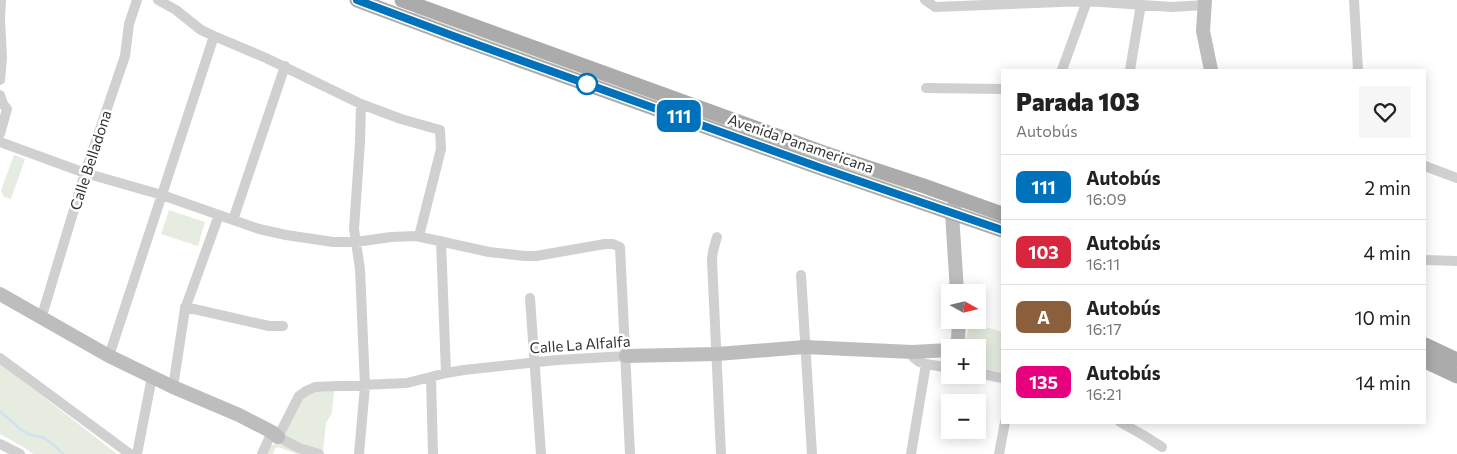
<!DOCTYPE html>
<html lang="es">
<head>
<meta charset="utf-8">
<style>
	body { margin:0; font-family:Commissioner,sans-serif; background:#f6f6f6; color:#222; height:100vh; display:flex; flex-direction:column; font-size:19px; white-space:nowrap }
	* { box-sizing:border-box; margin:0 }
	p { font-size:16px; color:#767676 }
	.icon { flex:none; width:28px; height:28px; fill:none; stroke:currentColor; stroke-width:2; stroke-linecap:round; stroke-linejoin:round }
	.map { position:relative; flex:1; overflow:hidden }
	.details { position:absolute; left:1001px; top:69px; width:425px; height:355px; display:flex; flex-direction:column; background:#fff; border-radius:0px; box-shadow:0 2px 12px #0003 }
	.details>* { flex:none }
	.badge { padding:0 10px; border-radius:8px; font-size:18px; line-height:32px }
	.needle { width:32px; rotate:98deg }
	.fabs { position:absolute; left:941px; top:284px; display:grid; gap:10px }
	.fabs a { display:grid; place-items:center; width:45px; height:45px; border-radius:0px; background:#fff; box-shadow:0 2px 12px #0003; font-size:25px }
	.map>.badge { position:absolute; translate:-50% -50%; box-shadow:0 0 0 2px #fff }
	.round { display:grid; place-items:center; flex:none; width:52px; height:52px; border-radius:0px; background:#f6f6f6 }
	.headline { display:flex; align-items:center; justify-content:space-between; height:85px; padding:0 15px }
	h1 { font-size:24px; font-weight:800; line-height:38px }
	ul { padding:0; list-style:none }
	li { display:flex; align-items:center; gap:15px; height:65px; padding:0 15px; border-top:1px solid #e0e0e0 }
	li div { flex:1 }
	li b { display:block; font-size:19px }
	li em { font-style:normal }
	li .badge { min-width:55px; font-weight:700; text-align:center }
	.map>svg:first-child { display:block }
	.green { fill:#e6ecdf }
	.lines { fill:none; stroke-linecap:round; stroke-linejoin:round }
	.stream { stroke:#cfe2ee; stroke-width:2.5 }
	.street { stroke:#d0d0d0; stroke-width:10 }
	.secondary { stroke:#bdbdbd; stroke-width:14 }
	.primary { stroke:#ababab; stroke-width:15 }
	.line-casing { stroke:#fff; stroke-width:11 }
	.line { stroke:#0072bc; stroke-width:8 }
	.stop-dot { fill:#fff; stroke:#0072bc; stroke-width:2.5 }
	.labels { text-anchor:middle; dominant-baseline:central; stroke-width:5; stroke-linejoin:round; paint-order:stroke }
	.street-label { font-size:15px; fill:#333; stroke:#fff }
</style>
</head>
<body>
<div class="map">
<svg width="1457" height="454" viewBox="0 0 1457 454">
	<rect width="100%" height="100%" fill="#fff"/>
	<path class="green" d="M415 12 907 186 905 190 413 17Z
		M14 155 25 159 11 199 4 197 1 190Z
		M169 210 205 222 198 246 161 234Z
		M970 322 1002 332V372L978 368V348L964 347Z
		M0 363 117 454H33L25 448 0 434Z
		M334 391 332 413 326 423 323 451 305 446 286 437 284 433 301 398 311 392Z
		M274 444H280L309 454H297L278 447 275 448 273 454H266L268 449Z"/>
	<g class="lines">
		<path class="stream" d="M0 411 20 429 29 434 44 438 54 445 63 454"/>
		<path class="street" d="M158 0 176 10 201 30 214 36 266 58 361 104 401 119 440 130 441 149 419 236
			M925 0 935 7 1087 1 1172 7 1204 5
			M1354 0 1358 70
			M0 18 1 0
			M0 19 2 59 0 80
			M1062 70 1087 1
			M1130 70 1141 4
			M926 88 1002 89
			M0 95 3 104 7 109 0 134
			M0 142 85 173 162 195 259 229 286 235 333 242H356L391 237 416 236 489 252 525 256H536L605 244H613L620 247 630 454
			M1425 166 1457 178
			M233 220 285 66
			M717 237 713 251 712 260 721 454
			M441 241 446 373
			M1425 260 1457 261
			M801 275 812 454
			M530 298 541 454
			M185 307 269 326H283
			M41 319 85 173 125 56 129 24 137 0
			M912 352 913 357 919 362 926 364 950 368
			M109 356 214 36
			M0 358 130 454
			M978 373 1002 378
			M431 378 433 454
			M173 387 185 309 219 215
			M1120 422 1143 435 1162 447
			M0 444 20 454
			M137 454 152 377
			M262 454 272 432
			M319 454 299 448 278 437 299 396 306 391 315 387 407 383 446 373 464 370 557 360 626 356
			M359 454 365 386 360 269 354 229 360 142 361 104
			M911 454 926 364
			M999 454 1005 422"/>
		<path class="secondary" d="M1205 0 1203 31 1211 70
			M957 292 952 213 957 198
			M0 294 109 356 173 387 239 415 272 432 278 437
			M953 348 958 340 959 320
			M626 356 717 354 805 347 912 352 950 350"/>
		<path class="primary" d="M357 0 456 37 821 168 1002 230
			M402 0 824 153 924 186 1002 214
			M1425 345 1457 360
			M1425 361 1457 376"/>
	</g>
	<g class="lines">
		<defs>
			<path id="line" d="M357 0 456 37 821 168 1002 230"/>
		</defs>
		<use href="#line" class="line-casing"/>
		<use href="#line" class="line"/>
	</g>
	<circle class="stop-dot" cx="587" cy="84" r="10"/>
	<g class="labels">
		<g class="street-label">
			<text transform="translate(801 143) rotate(19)">Avenida Panamericana</text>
			<text transform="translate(90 160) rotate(-72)">Calle Belladona</text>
			<text transform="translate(580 344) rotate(-4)">Calle La Alfalfa</text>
		</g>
	</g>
</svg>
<div class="fabs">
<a><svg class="needle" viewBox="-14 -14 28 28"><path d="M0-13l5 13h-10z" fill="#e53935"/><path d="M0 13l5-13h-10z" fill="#767676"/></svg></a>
<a>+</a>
<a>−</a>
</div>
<b class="badge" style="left:679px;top:116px;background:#0072bc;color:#fff">111</b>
<section class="details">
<div class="headline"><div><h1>Parada 103</h1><p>Autobús</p></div><a class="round"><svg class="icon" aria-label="heart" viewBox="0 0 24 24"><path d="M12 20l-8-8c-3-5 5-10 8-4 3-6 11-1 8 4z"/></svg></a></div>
<ul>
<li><span class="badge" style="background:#0072bc;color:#fff">111</span><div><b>Autobús</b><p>16:09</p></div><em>2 min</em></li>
<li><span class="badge" style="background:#d7263d;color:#fff">103</span><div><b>Autobús</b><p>16:11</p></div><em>4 min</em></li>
<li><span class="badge" style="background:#8b5e3c;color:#fff">A</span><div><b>Autobús</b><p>16:17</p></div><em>10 min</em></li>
<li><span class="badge" style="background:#e6007e;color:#fff">135</span><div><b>Autobús</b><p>16:21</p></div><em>14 min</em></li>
</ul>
</section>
</div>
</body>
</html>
